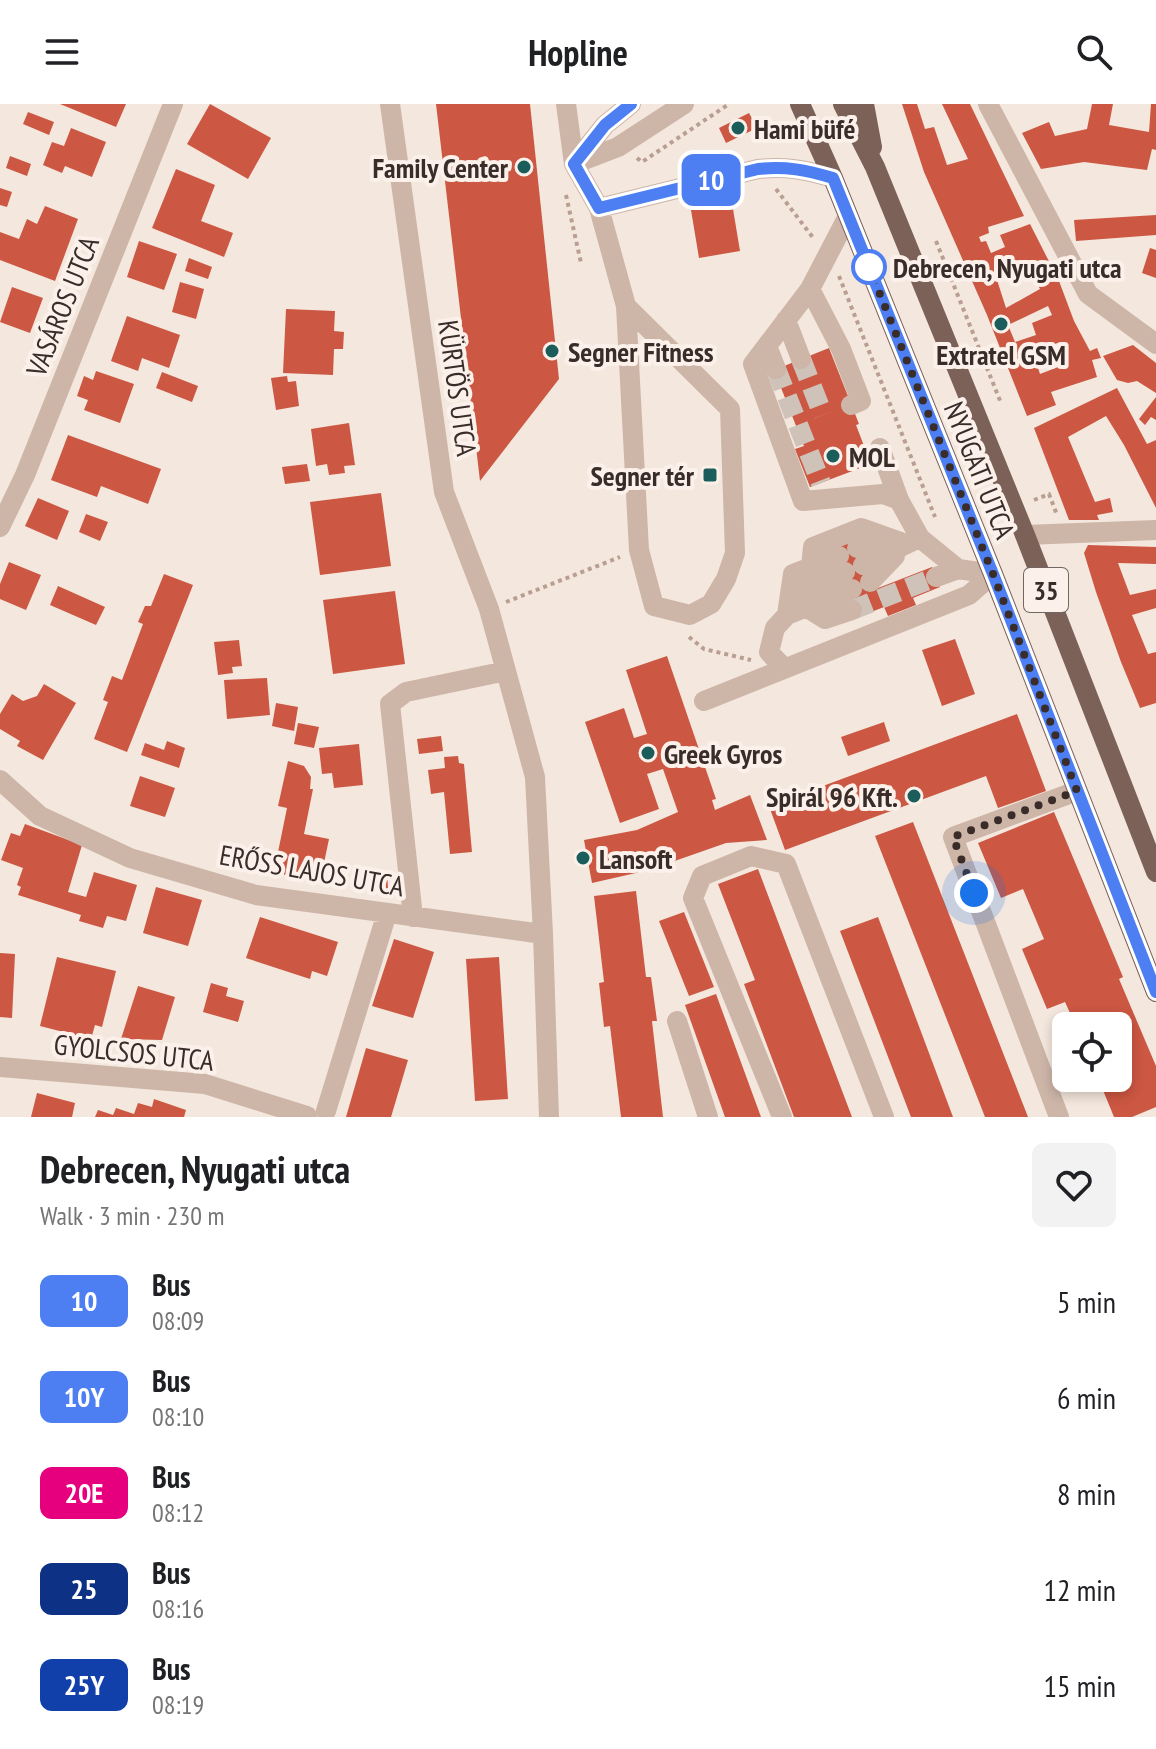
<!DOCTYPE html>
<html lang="en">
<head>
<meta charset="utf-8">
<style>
	body { margin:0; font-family:"PT Sans Narrow",sans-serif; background:#f2f2f2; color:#202124; height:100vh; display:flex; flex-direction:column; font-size:30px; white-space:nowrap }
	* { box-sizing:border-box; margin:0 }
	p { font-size:26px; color:#757577 }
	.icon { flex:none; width:44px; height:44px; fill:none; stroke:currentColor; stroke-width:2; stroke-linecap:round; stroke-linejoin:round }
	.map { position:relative; height:1013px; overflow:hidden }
	.details { display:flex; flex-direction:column; background:#fff; flex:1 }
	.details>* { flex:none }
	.badge { padding:0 16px; border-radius:12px; font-size:28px; line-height:52px }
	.fabs { position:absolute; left:1052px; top:908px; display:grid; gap:16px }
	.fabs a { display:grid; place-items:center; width:80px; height:80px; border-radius:12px; background:#fff; box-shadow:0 4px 12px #0003; font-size:40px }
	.you { position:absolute; width:40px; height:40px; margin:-20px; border:6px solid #fff; border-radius:50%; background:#1a73e8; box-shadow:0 0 0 12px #1a73e833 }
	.map>.badge { position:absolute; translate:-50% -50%; box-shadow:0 0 0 4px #fff }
	.round { display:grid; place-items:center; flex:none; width:84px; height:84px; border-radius:12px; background:#f2f2f2 }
	.summary { display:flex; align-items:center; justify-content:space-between; height:136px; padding:0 40px }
	h1 { font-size:38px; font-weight:700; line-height:60px }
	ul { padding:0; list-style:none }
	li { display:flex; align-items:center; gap:24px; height:96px; padding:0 40px }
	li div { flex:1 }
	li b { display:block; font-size:30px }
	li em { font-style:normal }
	li .badge { min-width:88px; font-weight:700; text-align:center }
	header { display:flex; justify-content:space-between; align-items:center; height:104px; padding:0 40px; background:#fff; font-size:36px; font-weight:700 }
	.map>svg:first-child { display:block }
	.building { fill:#cc5742; fill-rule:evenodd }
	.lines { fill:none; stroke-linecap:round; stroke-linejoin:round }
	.minor-tunnel { stroke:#cfc2b9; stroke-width:20; stroke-dasharray:20 10; stroke-linecap:butt }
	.path { stroke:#b99f92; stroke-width:4; stroke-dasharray:4 4; stroke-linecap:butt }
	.minor { stroke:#cdb5a8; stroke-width:20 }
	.major { stroke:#7c6159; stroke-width:20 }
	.line-casing { stroke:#fff; stroke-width:18 }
	.line { stroke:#4d7ff3; stroke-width:12 }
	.walk { stroke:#392c29; stroke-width:8; stroke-dasharray:0 14.4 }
	.poi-dot { fill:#1b5d5b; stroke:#fbf1ea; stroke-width:3 }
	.stop-dot { fill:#fff; stroke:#4d7ff3; stroke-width:4 }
	.labels { text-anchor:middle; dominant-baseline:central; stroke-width:8; stroke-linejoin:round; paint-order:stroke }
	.shield { fill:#fbf1ea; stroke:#736763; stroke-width:2 }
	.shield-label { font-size:26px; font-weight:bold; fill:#392c29 }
	.poi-label { font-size:28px; font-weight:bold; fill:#392c29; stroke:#fbf1ea; text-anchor:start }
	.stop-label { font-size:28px; font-weight:bold; fill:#392c29; stroke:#fbf1ea; text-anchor:start }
	.street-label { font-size:28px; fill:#392c29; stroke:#fbf1ea }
</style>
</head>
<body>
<header><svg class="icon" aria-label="menu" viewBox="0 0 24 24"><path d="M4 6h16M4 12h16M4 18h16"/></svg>Hopline<svg class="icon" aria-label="search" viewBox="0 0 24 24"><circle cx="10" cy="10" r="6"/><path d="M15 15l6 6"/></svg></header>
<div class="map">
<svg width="1156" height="1013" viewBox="0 0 1156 1013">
	<rect width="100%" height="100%" fill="#f4e7dd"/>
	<path class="building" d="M60 0H126L116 23Z
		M210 0 271 34 248 75 187 40Z
		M436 0H530L559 275 480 377Z
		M902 0H917L925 25 934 23 947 61 968 55 942 0H970L1024 112 988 123 989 129 979 133 981 138 986 137 991 149 1005 143 1000 131 1030 120 1059 177 1074 217 1090 247 1097 244 1101 254 1092 256 1097 273 1051 288 1056 301 1027 312 987 211 924 68ZM1029 164 1040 185 1006 204 997 176ZM1048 202 1052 211 1032 219 1036 231 1015 238 1008 221ZM1060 238 1067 253 1066 260 1040 270 1033 249Z
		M1092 0H1113L1109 21 1149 28 1151 0H1156V46L1152 45 1147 66 1084 58 1041 65 1022 29 1049 18 1055 32 1087 25Z
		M28 8 54 18 49 31 23 20Z
		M749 9 757 24 726 39 719 24Z
		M71 24 106 38 92 73 65 62 62 69 43 61 52 38 64 42Z
		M10 52 31 60 27 72 6 64Z
		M176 65 215 81 201 117 233 129 224 153 152 124Z
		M0 84 12 88 7 103 0 101Z
		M732 99 740 147 699 154 691 106Z
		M45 102 78 115 55 177 0 156V128L19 135 27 115 37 120Z
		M1156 111V131L1076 137 1074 116Z
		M139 137 177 150 164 186 127 173Z
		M1150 144 1156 146V174L1142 169Z
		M189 154 212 163 208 175 185 167Z
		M180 178 204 185 196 215 172 208Z
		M12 183 43 194 30 229 0 218Z
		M286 205 335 207 334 227 344 228 343 245H334L333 271 283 269Z
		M127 212 180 231 169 264 142 254 138 267 111 257Z
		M1133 241 1156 259V289L1137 277 1128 279 1117 276 1103 252Z
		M829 244 859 320 856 321 871 360 810 383 795 345 804 342 774 266Z
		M96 267 134 280 120 319 84 306 88 296 77 292 84 272 93 276Z
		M162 268 198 282 192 298 156 284Z
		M287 272 288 278 296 277 299 302 276 306 271 274Z
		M1117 284 1147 340 1156 336V404L1124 341 1106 312 1068 333 1095 398 1110 394 1113 408 1097 411 1099 416H1069L1034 324Z
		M1156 293V316L1151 313 1145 321 1139 315Z
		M349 319 355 361 344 362 345 369 329 371 327 360 316 362 311 325Z
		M68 331 161 365 148 400 101 382 97 393 51 376Z
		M307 360 310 377 285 380 282 363Z
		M381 389 391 462 320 471 310 398Z
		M38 394 69 407 57 436 25 422Z
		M86 410 108 418 100 437 79 428Z
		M851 430 873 486 932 463 940 483 913 494 916 501 888 512 884 503 856 514 849 495 833 437Z
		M1088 441 1156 443V460L1118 459 1130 491 1156 485V504L1132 511 1148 550 1156 548V599L1140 604 1121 558 1096 488 1084 449Z
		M9 458 41 471 26 506 0 495V480Z
		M164 470 193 481 127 648 94 635 108 598 103 596 112 572 122 576 143 520 138 518 145 502H151Z
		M58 482 105 503 96 521 50 501Z
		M395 487 405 560 333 570 323 496Z
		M955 535 975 590 942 602 922 546Z
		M239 536 242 562 232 563 233 569 218 571 214 538Z
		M667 552 716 695 712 696 715 706 750 691 767 736 726 739 649 766 592 779 584 736 637 726 678 708 663 665 647 670 659 705 620 719 585 618 624 604 634 634 647 630 626 566Z
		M267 574 270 611 227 615 224 576Z
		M44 580 76 599 43 656 17 642 20 637 0 625V610L12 590 23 597 37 592Z
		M276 599 298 603 294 627 272 622Z
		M1017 610 1046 687 998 704 986 672 785 746 769 702Z
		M884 618 890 637 848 652 841 633Z
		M298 619 319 623 314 644 294 640Z
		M441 632 443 647 419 650 417 635Z
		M167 637 185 644 179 664 141 651 145 639 164 646Z
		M359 640 363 681 334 684 332 669 322 670 319 644Z
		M458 652 459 659 464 660 472 748 450 750 444 688 431 690 428 666 445 664 444 653Z
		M288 657 304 662 311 673 310 685H313L304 730 329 735 320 778 281 770 284 754 277 753 287 704 278 702Z
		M140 672 175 684 165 713 130 702Z
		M1054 708 1123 873 1119 875 1156 962V1003L1132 1013H1114L1098 974H1118V922H1076L1065 898 1047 905 1022 845 1044 835 1023 785 1001 794 978 739Z
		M913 718 1028 1013H985L875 732Z
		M25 720 82 741 68 788 86 793 94 768 137 781 126 817 107 812 103 824 79 817 81 811 18 791 21 783 17 781 23 764 1 756 11 729 20 732Z
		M758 765 852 1013H794L744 880 755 876 718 780Z
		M375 767H387L388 785 376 786Z
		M156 783 202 796 188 842 143 829Z
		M636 787 646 873H651L657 917H652L663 1013H621L610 922 604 923 599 879 604 878 594 792Z
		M684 808 714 883 689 892 659 817Z
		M260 813 338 838 327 872 312 867 310 875 246 854Z
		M878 813 953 1013H911L840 827Z
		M394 835 434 848 413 914 372 902Z
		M0 849 15 850 12 914 0 913Z
		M57 853 116 867 102 923 95 921 91 935 40 922Z
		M499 853 508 995 475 997 466 855Z
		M211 879 228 884 226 892 244 897 238 918 203 908Z
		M138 882 175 893 162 936 121 935Z
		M716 890 761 1013H725L685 901Z
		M366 944 408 956 391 1013H346Z
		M37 989 75 999 72 1013H31Z
		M154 995 186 1006 184 1013H95L98 1006 113 1011 116 1004 134 1010 138 999 152 1003Z"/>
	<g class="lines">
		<path class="minor-tunnel" d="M801 255 823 311
			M776 265 821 379
			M852 506 936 473"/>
		<path class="path" d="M637 54 642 58 729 0
			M776 85 814 135
			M566 91 581 159
			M936 137 1001 299
			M839 172 935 413
			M1034 396 1049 390 1057 411
			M506 498 620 453
			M689 533 704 545 751 556"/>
		<path class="minor" d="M390 0 444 388 489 505 535 673 543 830 549 1013
			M566 0 574 60 599 104 626 202 639 446 654 502 690 511 711 500 726 475 735 449 730 305 626 202
			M988 0 1088 190 1156 240
			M574 60 618 43 684 0
			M574 60 605 21 631 0
			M599 104 758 65C787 62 806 66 833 74
			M848 112 810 185 841 245 861 297 851 301
			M810 185 753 260 803 397 883 390 899 396 920 434 958 465
			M786 216 801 255
			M767 242 776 265
			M880 344 899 396
			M0 423 25 371 173 0
			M1025 431 1156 426
			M857 444 894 441
			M863 461 913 437
			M811 463 813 443 861 424 906 440
			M936 473 958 465 993 470
			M870 478 895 452
			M790 490 793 470 839 452
			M806 503 825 515 852 506
			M787 511 790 490 845 468
			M784 564 769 548 775 524 787 511 852 485
			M704 597 969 491 993 470
			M0 676 40 712 130 754 256 791 543 830
			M413 813 390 600 406 588 506 567
			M677 917 708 1013
			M0 963 205 980 307 1012
			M326 1007 387 809
			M782 1013 693 794 702 772 751 752 786 760 884 1013
			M1059 1013 953 733 1077 687"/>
		<path class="major" d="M800 0 833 74 993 470 1156 888
			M843 0 875 63 1025 431 1156 768
			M864 0 872 43"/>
	</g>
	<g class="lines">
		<defs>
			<path id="line" d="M631 0 605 21 574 60 599 104 758 65C786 62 806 66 833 74L993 470 1156 888"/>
		</defs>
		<use href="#line" class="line-casing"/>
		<use href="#line" class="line"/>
		<path class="walk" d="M869 163 993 470 1077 687 953 733 974 789"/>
	</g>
	<g class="poi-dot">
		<circle cx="738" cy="24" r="8"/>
		<circle cx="524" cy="63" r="8"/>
		<circle cx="1001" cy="220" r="8"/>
		<circle cx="552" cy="247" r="8"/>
		<circle cx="833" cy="352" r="8"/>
		<rect x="702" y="363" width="16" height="16" rx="4"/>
		<circle cx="648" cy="649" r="8"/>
		<circle cx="914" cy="692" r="8"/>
		<circle cx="583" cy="754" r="8"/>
	</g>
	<circle class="stop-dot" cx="869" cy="163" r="16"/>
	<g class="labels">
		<rect class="shield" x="1024" y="464" width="44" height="44" rx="6"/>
		<g class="shield-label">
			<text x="1046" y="486">35</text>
		</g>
		<g class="poi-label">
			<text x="754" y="24">Hami büfé</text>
			<text x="508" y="63" text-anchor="end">Family Center</text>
			<text x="568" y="247">Segner Fitness</text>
			<text x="1001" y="250" text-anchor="middle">Extratel GSM</text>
			<text x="849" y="352">MOL</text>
			<text x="694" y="371" text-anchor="end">Segner tér</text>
			<text x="664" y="649">Greek Gyros</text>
			<text x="898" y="692" text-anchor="end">Spirál 96 Kft.</text>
			<text x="599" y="754">Lansoft</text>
		</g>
		<g class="stop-label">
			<text x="893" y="163">Debrecen, Nyugati utca</text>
		</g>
		<g class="street-label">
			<text transform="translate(62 202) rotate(-68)">VASÁROS UTCA</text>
			<text transform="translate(458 284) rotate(82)">KÜRTÖS UTCA</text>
			<text transform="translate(980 366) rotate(68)">NYUGATI UTCA</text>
			<text transform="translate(312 766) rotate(10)">ERŐSS LAJOS UTCA</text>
			<text transform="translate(134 948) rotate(6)">GYOLCSOS UTCA</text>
		</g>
	</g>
</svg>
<div class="fabs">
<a><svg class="icon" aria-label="locate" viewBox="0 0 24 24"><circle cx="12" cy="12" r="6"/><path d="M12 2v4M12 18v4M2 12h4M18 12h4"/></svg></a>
</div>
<div class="you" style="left:974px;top:789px"></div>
<b class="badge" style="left:711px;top:76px;background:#4d7ff3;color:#fff">10</b>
</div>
<section class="details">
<div class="summary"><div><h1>Debrecen, Nyugati utca</h1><p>Walk · 3 min · 230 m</p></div><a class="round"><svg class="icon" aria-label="heart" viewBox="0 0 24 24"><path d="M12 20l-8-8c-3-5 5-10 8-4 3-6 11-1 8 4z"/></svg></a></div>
<ul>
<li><span class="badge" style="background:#4d7ff3;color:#fff">10</span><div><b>Bus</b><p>08:09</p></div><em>5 min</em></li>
<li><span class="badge" style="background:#4d7ff3;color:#fff">10Y</span><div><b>Bus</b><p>08:10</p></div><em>6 min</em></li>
<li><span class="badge" style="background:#e6007e;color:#fff">20E</span><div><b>Bus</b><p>08:12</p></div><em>8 min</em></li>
<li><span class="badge" style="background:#0d3184;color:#fff">25</span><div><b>Bus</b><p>08:16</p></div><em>12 min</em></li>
<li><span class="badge" style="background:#1240ab;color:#fff">25Y</span><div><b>Bus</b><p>08:19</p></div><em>15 min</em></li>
</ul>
</section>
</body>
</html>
